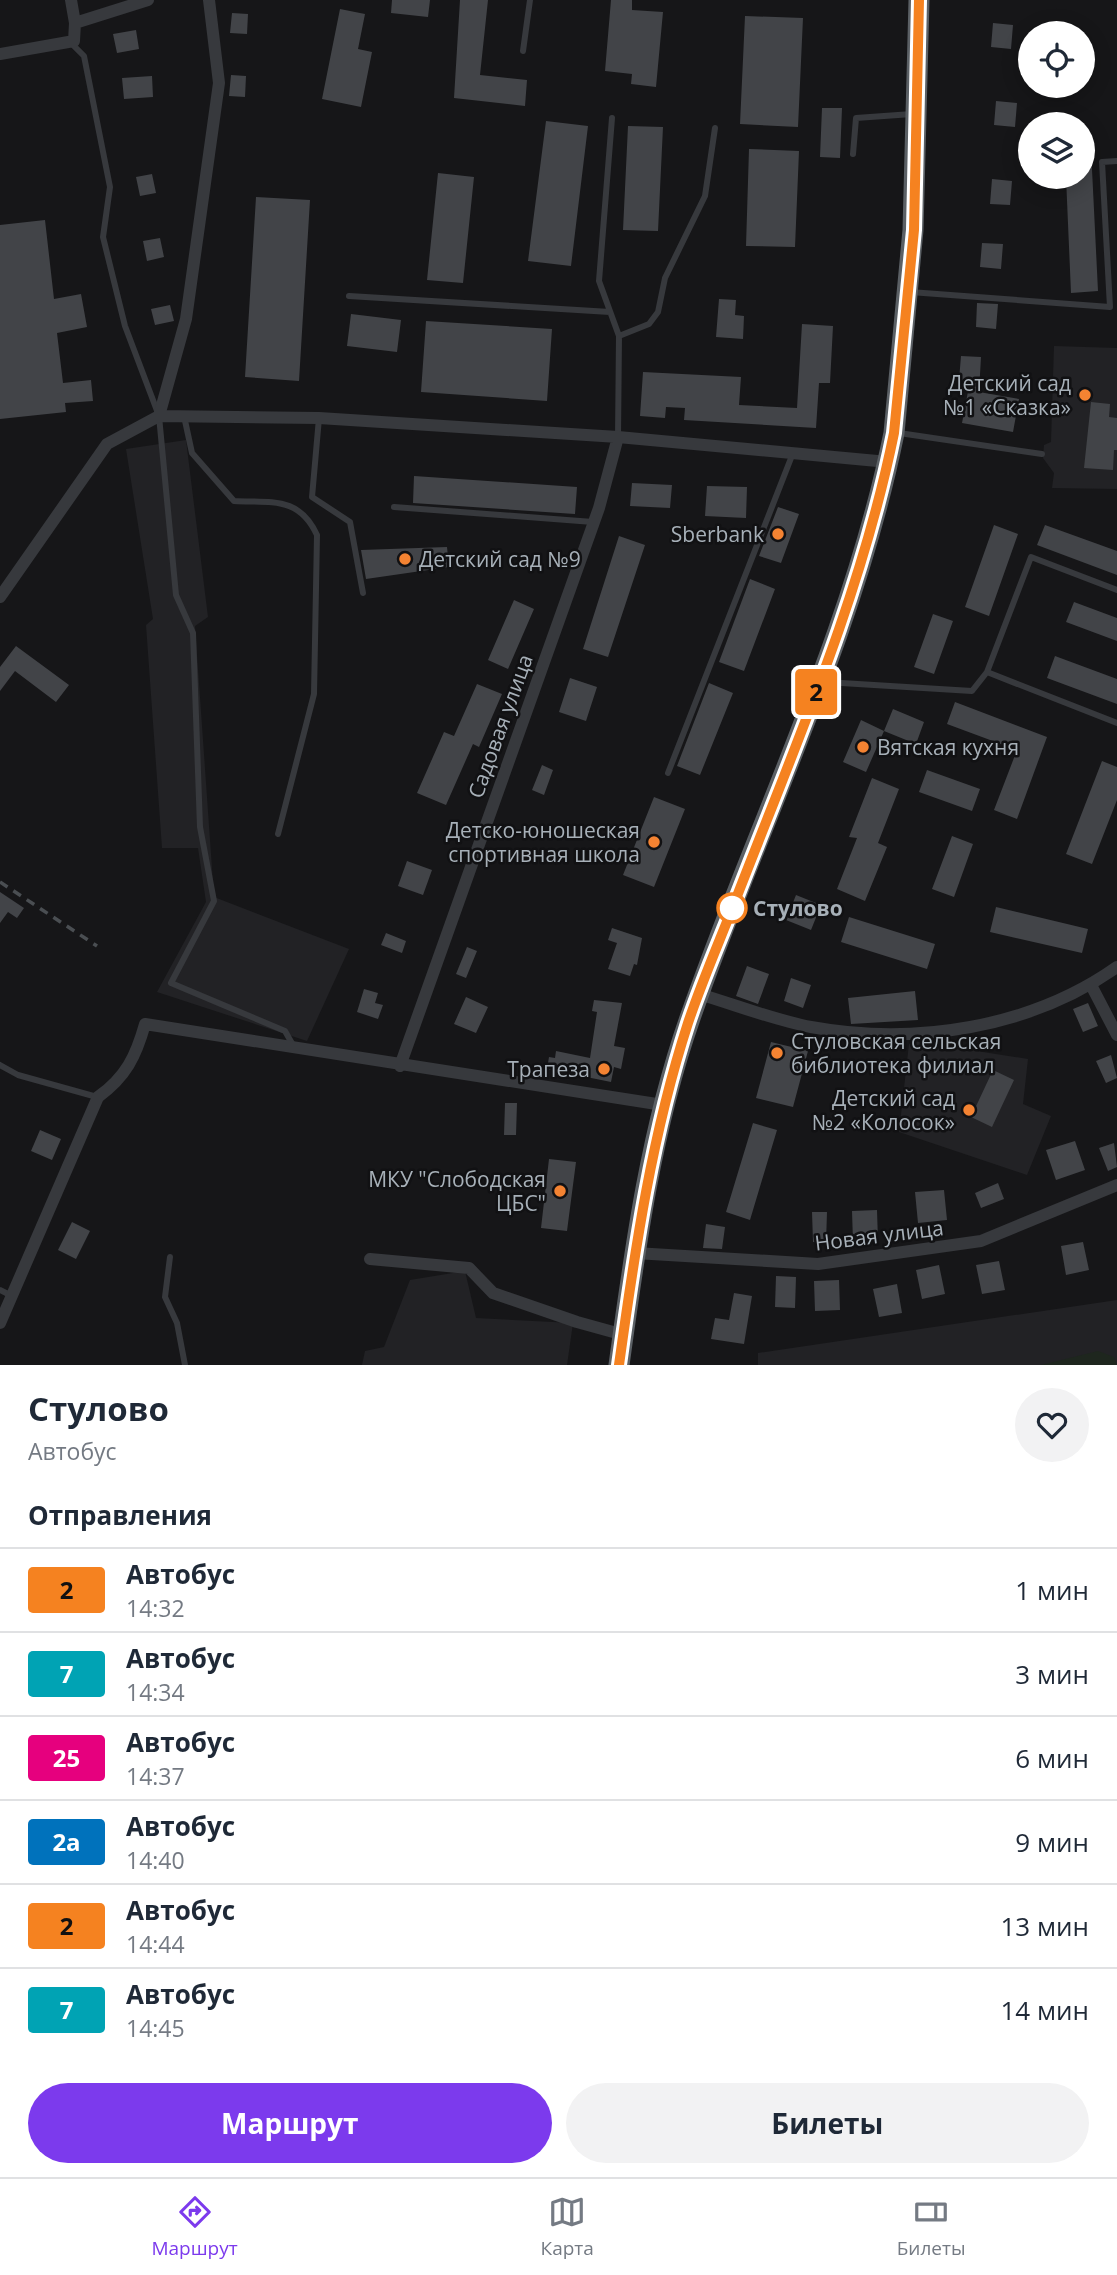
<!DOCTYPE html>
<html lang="ru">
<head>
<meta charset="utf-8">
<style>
	body { margin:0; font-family:"Open Sans",sans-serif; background:#f2f2f3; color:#1f2937; height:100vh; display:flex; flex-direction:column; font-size:26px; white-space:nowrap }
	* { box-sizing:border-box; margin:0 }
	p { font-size:23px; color:#747a83 }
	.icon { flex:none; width:38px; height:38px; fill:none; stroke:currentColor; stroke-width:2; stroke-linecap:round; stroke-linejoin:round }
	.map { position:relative; height:1365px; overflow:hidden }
	.drawer { display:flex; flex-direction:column; background:#fff; flex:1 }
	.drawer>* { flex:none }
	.badge { padding:0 14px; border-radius:5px; font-size:24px; line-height:46px }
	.tools { position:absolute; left:1018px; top:21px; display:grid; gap:14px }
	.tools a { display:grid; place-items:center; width:77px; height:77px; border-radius:50%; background:#fff; box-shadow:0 4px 18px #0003; font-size:35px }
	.map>.badge { position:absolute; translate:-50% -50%; box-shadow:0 0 0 4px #fff }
	h2 { padding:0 28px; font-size:26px; line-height:63px }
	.round { display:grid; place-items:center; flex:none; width:74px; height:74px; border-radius:37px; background:#f2f2f3 }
	.overview { display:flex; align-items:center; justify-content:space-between; height:119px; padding:0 28px }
	h1 { font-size:33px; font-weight:700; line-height:52px }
	.cta { display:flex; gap:14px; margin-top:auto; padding:14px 28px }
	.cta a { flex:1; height:80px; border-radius:42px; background:#7c3aed; color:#fff; font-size:28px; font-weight:700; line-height:80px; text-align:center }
	.cta a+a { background:#f2f2f3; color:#1f2937 }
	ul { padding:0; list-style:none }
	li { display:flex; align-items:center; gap:21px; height:84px; padding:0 28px; border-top:2px solid #e0e1e3 }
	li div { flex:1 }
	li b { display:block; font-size:26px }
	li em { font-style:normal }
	li .badge { min-width:77px; font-weight:700; text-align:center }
	.tabs { display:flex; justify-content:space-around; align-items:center; height:98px; border-top:2px solid #e0e1e3; background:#fff; font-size:19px; color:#747a83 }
	.tabs a { display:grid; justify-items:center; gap:4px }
	.tabs .selected { color:#7c3aed }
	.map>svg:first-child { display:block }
	.built { fill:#222225 }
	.green { fill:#1e261e }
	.building { fill:#424448 }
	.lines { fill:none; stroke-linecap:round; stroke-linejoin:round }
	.service { stroke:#37393d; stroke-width:6 }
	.minor { stroke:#37393d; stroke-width:12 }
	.trunk { stroke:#5b6065; stroke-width:21 }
	.rail { stroke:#4a4e52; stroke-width:3.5; stroke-dasharray:9 7; stroke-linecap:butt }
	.line-casing { stroke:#fff; stroke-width:16 }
	.line { stroke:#f58220; stroke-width:10 }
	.poi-dot { fill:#f48332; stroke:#111113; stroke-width:2.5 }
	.stop-dot { fill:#fff; stroke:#f58220; stroke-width:3.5 }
	.labels { text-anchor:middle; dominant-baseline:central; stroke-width:5; stroke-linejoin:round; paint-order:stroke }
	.poi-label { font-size:21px; fill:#a7b0b8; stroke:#111113; text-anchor:end }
	.street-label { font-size:21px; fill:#a7b0b8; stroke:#111113 }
	.stop-label { font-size:21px; font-weight:bold; fill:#a7b0b8; stroke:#111113; text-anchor:start }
</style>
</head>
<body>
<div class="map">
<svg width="1117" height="1365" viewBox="0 0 1117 1365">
	<rect width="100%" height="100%" fill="#161618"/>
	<path class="built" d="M1054 346 1117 348V489L1052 488 1054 473 1043 458 1044 445 1051 442Z
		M186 440 208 617 195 626 214 897 349 949 307 1041 157 992 206 902 198 848H162L146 625 153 619 126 449Z
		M913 1041 1028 1059 1023 1104 1051 1116 1027 1175 899 1132 909 1044Z
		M465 1271 476 1318 573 1323 567 1365H362L365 1351 384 1347 410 1280Z
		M1117 1300V1365H758V1353Z"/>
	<path class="green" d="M1098 1351 1114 1357 1117 1365H1041Z"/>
	<path class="building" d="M392 0H430L428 17 391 13Z
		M460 0H488L480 75 527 80 525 106 454 98Z
		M611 0H632V10L663 12 656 87 631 84 632 74 605 71Z
		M340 9 365 14 358 49 372 52 361 107 322 99Z
		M232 13 248 14 247 34 230 33Z
		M745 16 803 18 798 127 740 124Z
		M993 23 1013 25 1011 49 991 47Z
		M136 30 139 49 117 53 113 34Z
		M231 75 246 76 245 97 229 96Z
		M152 76 153 97 124 99 122 78Z
		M996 101 1017 103 1015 127 994 125Z
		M822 108H842L840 158 820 157Z
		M546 121 588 126 571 266 528 261Z
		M628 126 663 127 658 231 623 230Z
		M749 149 799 151 795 247 746 246Z
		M1083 149H1091L1098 291 1071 293 1066 177H1083Z
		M438 173 474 177 463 283 427 280Z
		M152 174 156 193 140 196 136 177Z
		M992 179 1012 181 1010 205 990 204Z
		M256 197 310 200 299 381 245 377Z
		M45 220 54 299 81 294 87 327 57 333 63 383 91 380 93 401 65 403 66 412 0 419V225Z
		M160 238 164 257 147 261 143 241Z
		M982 243 1003 244 1001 269 980 267Z
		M719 299 736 300 735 315 744 316 743 339 716 337Z
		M977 303 998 304 996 329 976 327Z
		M170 305 174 321 155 325 151 309Z
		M351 314 401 320 397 352 347 346Z
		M426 321 552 329 547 401 421 392Z
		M802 324 833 326 830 383H819L816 428 684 420 685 408 666 407 665 418 640 416 643 372 741 377 739 405 797 408Z
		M961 356 981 357 979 392 1019 399 1013 432 962 423 970 381 959 380Z
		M1091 402 1110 404 1109 417 1117 418V450H1114L1113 470 1084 468Z
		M414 476 577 487 575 514 413 503Z
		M632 483 672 485 670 508 630 506Z
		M707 486 747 487 746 518 705 516Z
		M778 507 799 514 781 563 759 556Z
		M994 525 1018 534 989 616 965 607Z
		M1045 525 1117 551V575L1037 545Z
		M619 536 645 545 608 657 583 649Z
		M447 547 449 567 366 579 361 550Z
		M750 579 775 589 744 671 719 662Z
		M514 600 534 609 508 669 488 660Z
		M1074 602 1117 618V641L1066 622Z
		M933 614 953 621 934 674 914 667Z
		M16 646 69 685 56 702 15 671 0 691V667Z
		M1055 656 1117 679V704L1047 678Z
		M570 678 597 687 586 721 559 712Z
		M709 683 733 693 700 775 677 766Z
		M477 684 502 694 479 747 473 744 446 805 417 793 444 732 454 736Z
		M955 702 1047 737 1017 819 994 810 1017 750 947 724Z
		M893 709 924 722 916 744 884 731Z
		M861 720 884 731 866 772 843 762Z
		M1102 761 1117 767V800L1092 864 1066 854Z
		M542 765 553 770 544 795 532 790Z
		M927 770 980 789 972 811 919 792Z
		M872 778 899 789 878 843 887 847 865 901 837 889 857 838 849 837Z
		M654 797 685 809 654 887 623 875Z
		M952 836 973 844 954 897 932 889Z
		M407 861 432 870 423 895 398 886Z
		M0 892 24 908 17 918 8 912 0 923Z
		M796 895 821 905 811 930 786 920Z
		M996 907 1088 929 1082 953 990 932Z
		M849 917 935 944 927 969 841 942Z
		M612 928 642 938 637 965 634 964 630 976 608 969 617 943 608 940Z
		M386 933 406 941 402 953 381 945Z
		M467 947 477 951 466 978 456 974Z
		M747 966 769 974 758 1004 736 996Z
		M791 978 811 985 803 1008 784 1001Z
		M364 989 378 993 375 1003 383 1005 378 1019 357 1012Z
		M915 991 918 1020 851 1024 848 998Z
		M466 997 488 1007 476 1033 454 1024Z
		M594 1000 622 1003 614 1046 625 1048 621 1069 614 1067 611 1082 547 1069 549 1057 555 1058 556 1051 590 1058 597 1012 592 1011Z
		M1088 1003 1098 1026 1083 1032 1073 1009Z
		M771 1042 808 1051 793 1107 756 1098Z
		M1111 1055 1117 1078 1106 1083 1096 1061Z
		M993 1070 1014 1080 992 1127 971 1117Z
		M505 1103H517L516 1135H504Z
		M753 1123 777 1130 750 1220 726 1212Z
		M40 1130 61 1139 52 1160 31 1151Z
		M1075 1141 1085 1170 1056 1180 1046 1150Z
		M1114 1143 1117 1167 1108 1171 1099 1148Z
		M549 1159 576 1162 567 1231 541 1228Z
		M998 1183 1004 1199 981 1208 975 1193Z
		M944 1190 947 1220 918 1223 915 1192Z
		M877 1210 878 1241 853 1242 852 1211Z
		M812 1212H827L826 1243 813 1242Z
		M72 1222 90 1231 76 1259 58 1250Z
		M706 1224 725 1227 722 1249 703 1248Z
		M1083 1242 1089 1270 1066 1275 1061 1246Z
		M999 1261 1005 1290 982 1294 976 1265Z
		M939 1265 945 1294 922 1299 916 1270Z
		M776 1276 796 1277 795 1308 775 1307Z
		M839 1280 840 1310 815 1311 814 1281Z
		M897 1284 902 1313 879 1317 873 1289Z
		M734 1293 752 1296 744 1344 711 1339 715 1318 729 1320Z"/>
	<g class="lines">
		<path class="service" d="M71 43 84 56 110 187 103 237 125 326 159 416 176 595 193 633 200 827 214 901 171 983 285 1031 294 1047
			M523 51 530 0
			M612 118 599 281 619 336
			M853 154 856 118 912 114
			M910 292 1110 307 1102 162 1117 161
			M349 296 610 312
			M184 416 192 453 234 501C272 503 299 496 317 535L314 694 278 834
			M319 418 312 497 350 522 363 593
			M899 433 1042 454
			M618 437 619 336 649 324 658 312 665 278 705 196 715 128
			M394 507 593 522
			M987 672 1117 723
			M825 682 972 691 987 672 1031 557 1117 590
			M668 773 793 453
			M0 1065 18 1075 97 1097
			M170 1257 165 1297 177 1323 185 1365
			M0 1290 12 1296"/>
		<path class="minor" d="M75 23 148 0
			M0 54 74 41 75 23 71 0
			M159 416 186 319 219 83 209 0
			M0 597 107 444 159 416 319 418 618 437 888 462
			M1091 985 1117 1035
			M699 994C736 1005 774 1020 811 1027 914 1046 1031 1028 1117 967
			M400 1066 599 508 618 437
			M635 1253 818 1264 981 1241 1117 1185
			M370 1259 469 1268 493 1293 577 1322 624 1335
			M0 1323 98 1097C126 1077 136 1056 145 1024L663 1105"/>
		<path class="trunk" d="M619 1365C635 1248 651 1129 690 1018 758 823 853 636 894 433L913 230 919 0"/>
		<path class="rail" d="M0 882 97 946"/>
	</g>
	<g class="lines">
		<defs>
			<path id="line" d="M619 1365C635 1249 652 1134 688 1023 701 984 717 947 732 909 792 753 861 597 894 433L914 230 919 0"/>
		</defs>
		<use href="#line" class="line-casing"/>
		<use href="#line" class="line"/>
	</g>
	<g class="poi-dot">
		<circle cx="1085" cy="395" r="7"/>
		<circle cx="778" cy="534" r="7"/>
		<circle cx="405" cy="559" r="7"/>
		<circle cx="863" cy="747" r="7"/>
		<circle cx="654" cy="842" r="7"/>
		<circle cx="777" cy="1053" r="7"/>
		<circle cx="604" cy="1069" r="7"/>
		<circle cx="969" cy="1110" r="7"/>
		<circle cx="560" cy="1191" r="7"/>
	</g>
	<circle class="stop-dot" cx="732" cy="908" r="14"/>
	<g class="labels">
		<g class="poi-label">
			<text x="1071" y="383">Детский сад<tspan x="1071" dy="24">№1 «Сказка»</tspan></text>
			<text x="764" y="534">Sberbank</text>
			<text x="419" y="559" text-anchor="start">Детский сад №9</text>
			<text x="877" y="747" text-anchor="start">Вятская кухня</text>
			<text x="640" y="830">Детско-юношеская<tspan x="640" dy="24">спортивная школа</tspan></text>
			<text x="791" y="1041" text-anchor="start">Стуловская сельская<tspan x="791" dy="24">библиотека филиал</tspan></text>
			<text x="590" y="1069">Трапеза</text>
			<text x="955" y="1098">Детский сад<tspan x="955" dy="24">№2 «Колосок»</tspan></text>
			<text x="546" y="1179">МКУ "Слободская<tspan x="546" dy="24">ЦБС"</tspan></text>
		</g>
		<g class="street-label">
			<text transform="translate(500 726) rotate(-70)">Садовая улица</text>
			<text transform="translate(879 1235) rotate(-7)">Новая улица</text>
		</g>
		<g class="stop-label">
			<text x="753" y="908">Стулово</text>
		</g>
	</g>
</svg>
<div class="tools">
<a><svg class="icon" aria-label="locate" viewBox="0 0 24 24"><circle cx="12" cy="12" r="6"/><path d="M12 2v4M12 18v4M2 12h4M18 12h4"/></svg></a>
<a><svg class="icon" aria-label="layers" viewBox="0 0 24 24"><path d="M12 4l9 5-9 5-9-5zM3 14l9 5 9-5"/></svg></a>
</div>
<b class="badge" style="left:816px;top:692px;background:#f58220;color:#111">2</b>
</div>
<section class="drawer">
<div class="overview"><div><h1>Стулово</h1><p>Автобус</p></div><a class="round"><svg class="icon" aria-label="heart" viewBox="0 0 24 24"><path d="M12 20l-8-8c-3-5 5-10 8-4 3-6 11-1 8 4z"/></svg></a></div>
<h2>Отправления</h2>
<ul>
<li><span class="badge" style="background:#f58220;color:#111">2</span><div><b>Автобус</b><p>14:32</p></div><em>1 мин</em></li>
<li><span class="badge" style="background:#00a3b4;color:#fff">7</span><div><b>Автобус</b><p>14:34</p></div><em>3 мин</em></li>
<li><span class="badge" style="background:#e6007e;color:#fff">25</span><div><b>Автобус</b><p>14:37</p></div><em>6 мин</em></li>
<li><span class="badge" style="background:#0072bc;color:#fff">2а</span><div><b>Автобус</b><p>14:40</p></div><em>9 мин</em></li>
<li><span class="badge" style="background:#f58220;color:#111">2</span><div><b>Автобус</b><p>14:44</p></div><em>13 мин</em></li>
<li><span class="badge" style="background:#00a3b4;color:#fff">7</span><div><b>Автобус</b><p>14:45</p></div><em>14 мин</em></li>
</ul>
<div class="cta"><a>Маршрут</a><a>Билеты</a></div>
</section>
<nav class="tabs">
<a class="selected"><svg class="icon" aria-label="directions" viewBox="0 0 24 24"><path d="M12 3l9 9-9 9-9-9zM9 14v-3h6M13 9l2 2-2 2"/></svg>Маршрут</a>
<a><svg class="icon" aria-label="map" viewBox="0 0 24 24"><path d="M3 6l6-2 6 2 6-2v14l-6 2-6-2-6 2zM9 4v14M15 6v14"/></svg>Карта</a>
<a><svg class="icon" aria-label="tickets" viewBox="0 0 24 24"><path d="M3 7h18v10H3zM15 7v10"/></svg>Билеты</a>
</nav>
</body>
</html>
